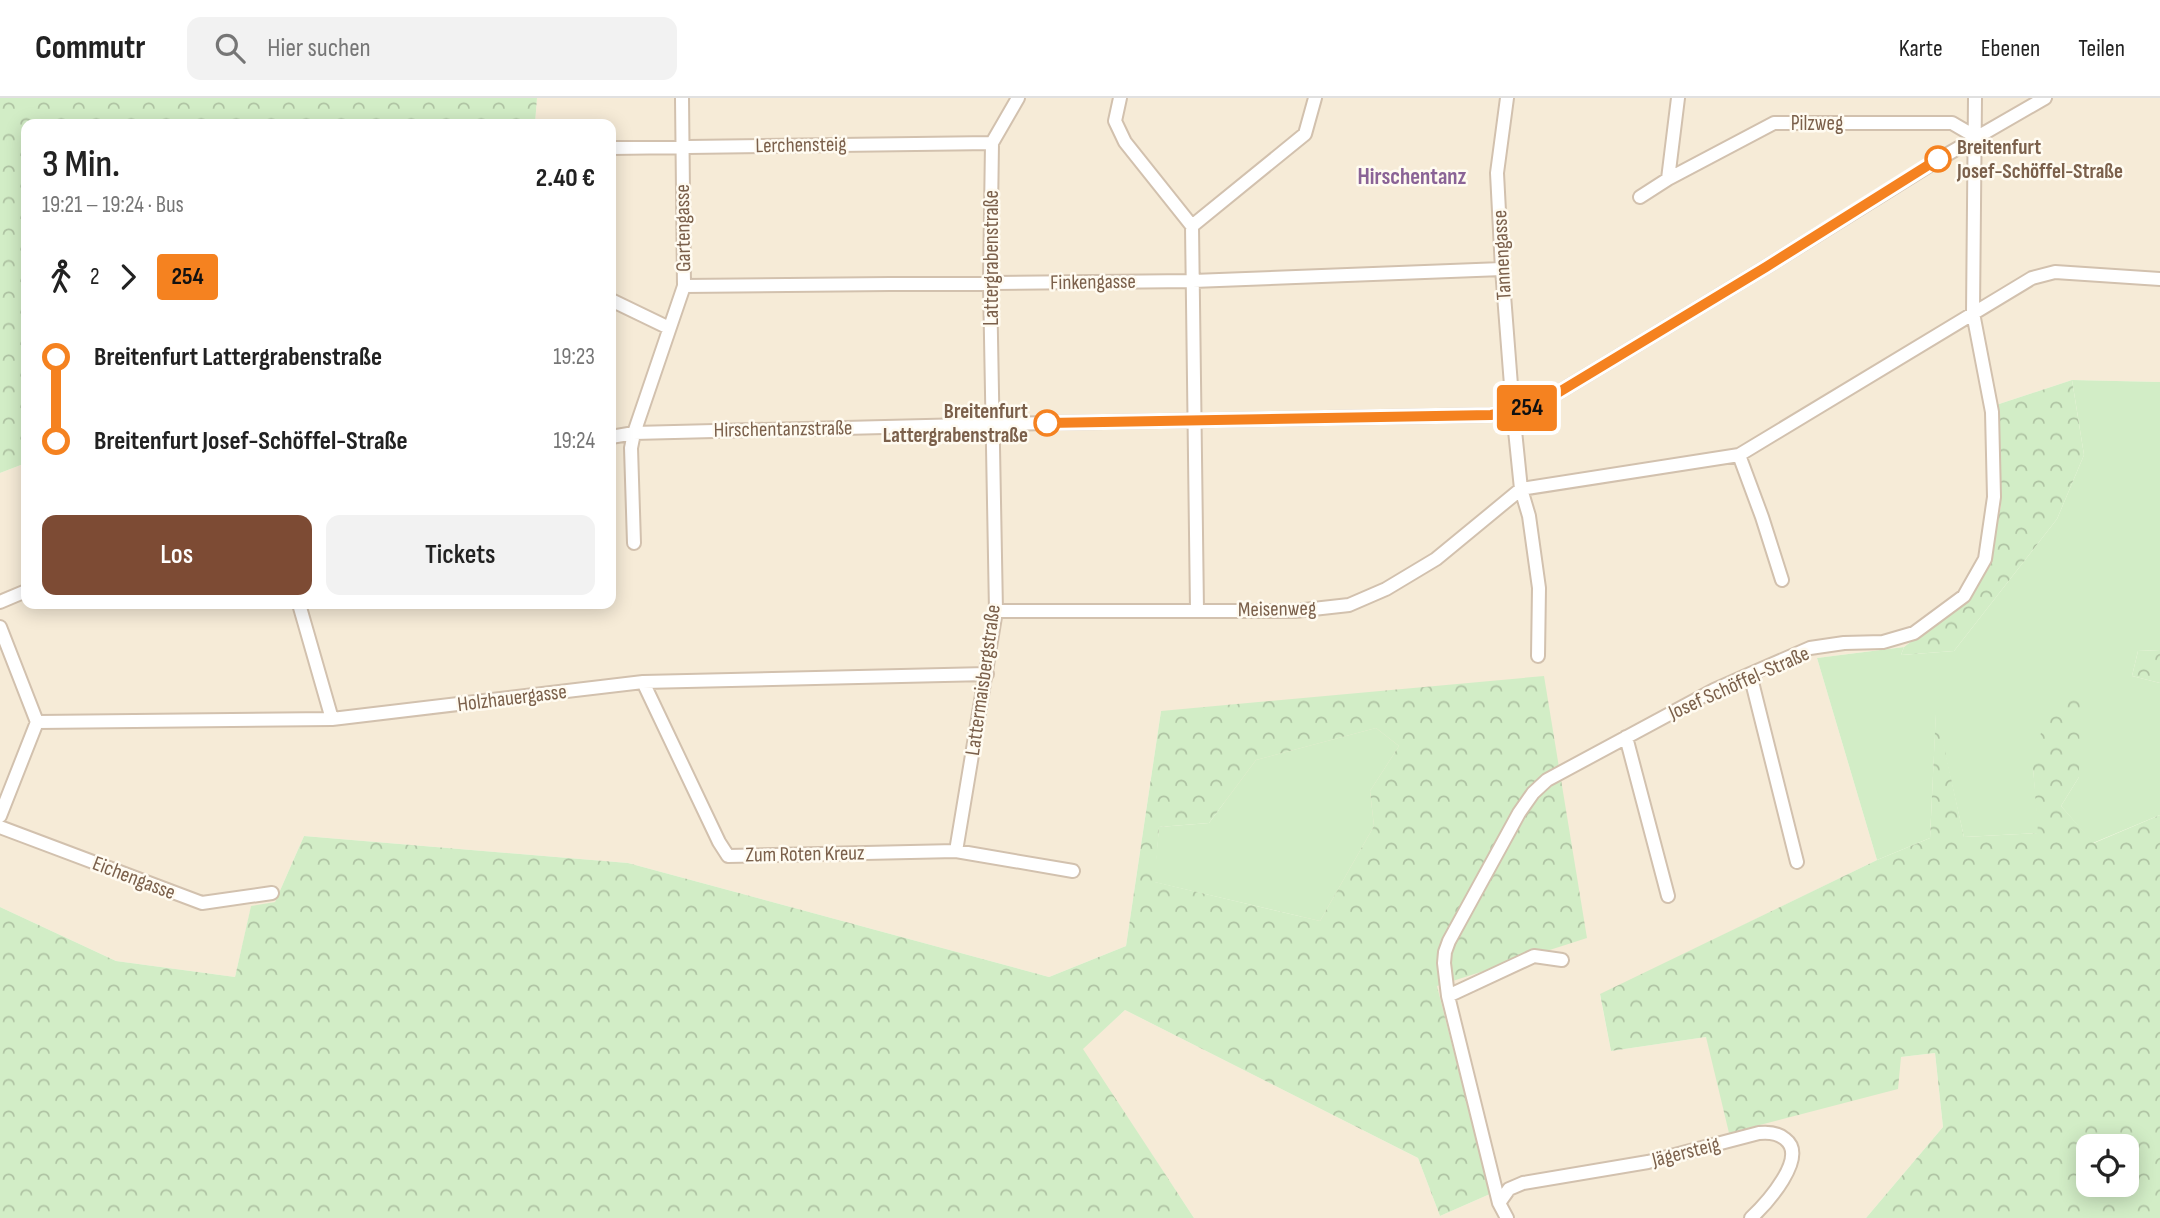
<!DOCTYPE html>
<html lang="de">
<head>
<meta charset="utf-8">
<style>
	body { margin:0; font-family:"Sofia Sans Condensed",sans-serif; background:#f2f2f2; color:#222; height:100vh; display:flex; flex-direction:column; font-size:26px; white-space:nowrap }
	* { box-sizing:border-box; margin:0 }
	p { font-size:23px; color:#767676 }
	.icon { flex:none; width:38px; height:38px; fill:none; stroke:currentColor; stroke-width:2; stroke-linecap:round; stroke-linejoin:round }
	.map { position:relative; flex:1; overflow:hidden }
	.drawer { position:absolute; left:21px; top:21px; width:595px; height:490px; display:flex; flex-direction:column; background:#fff; border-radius:14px; box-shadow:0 4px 18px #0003 }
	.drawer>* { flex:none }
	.badge { padding:0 14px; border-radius:5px; font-size:24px; line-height:46px }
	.buttons { position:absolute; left:2076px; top:1036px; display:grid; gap:14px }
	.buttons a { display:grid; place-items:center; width:63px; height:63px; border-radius:14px; background:#fff; box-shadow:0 4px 18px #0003; font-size:35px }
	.map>.badge { position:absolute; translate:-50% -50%; box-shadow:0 0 0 4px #fff }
	.legs { display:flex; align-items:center; gap:10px; height:77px; padding:0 21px; font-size:23px }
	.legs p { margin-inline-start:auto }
	.overview { display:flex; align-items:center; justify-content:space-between; height:119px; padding:0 21px }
	h1 { font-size:38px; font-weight:600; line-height:52px }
	.button { display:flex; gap:14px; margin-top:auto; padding:14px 21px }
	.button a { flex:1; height:80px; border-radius:14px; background:#7d4b34; color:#fff; font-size:28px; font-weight:600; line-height:80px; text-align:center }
	.button a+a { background:#f2f2f2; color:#222 }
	ul { padding:0 21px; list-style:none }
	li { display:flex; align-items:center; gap:24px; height:84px; font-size:26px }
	li i { display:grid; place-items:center; width:10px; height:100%; margin:0 9px; background:currentColor }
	li i::after { content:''; width:18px; height:18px; margin:-9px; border:5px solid; border-radius:50%; background:#fff }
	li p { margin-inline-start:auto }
	li:first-child i { background:linear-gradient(#0000 50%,currentColor 0) }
	li:last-child i { background:linear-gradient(currentColor 50%,#0000 0) }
	header { display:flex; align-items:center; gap:42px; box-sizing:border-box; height:98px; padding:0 35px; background:#fff; border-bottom:2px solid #e0e0e0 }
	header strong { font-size:33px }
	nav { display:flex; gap:38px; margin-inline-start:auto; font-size:24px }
	.search { width:490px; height:63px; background:#f2f2f2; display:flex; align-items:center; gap:18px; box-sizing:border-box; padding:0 24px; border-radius:14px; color:#767676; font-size:26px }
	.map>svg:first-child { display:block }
	.residential { fill:#f6ebd7 }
	.green { fill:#d2edc6 }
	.forest { fill:url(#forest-crowns); fill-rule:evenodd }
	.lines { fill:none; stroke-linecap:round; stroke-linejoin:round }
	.street-casing { stroke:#d2c1ae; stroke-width:16 }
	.street { stroke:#fff; stroke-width:12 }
	.line-1-casing { stroke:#fff; stroke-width:16 }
	.line-1 { stroke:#f58220; stroke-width:10 }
	.stop-1-dot { fill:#fff; stroke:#f58220; stroke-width:3.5 }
	.labels { text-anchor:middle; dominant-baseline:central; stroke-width:5; stroke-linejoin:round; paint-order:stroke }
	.street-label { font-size:21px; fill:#7b604b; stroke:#fffbf1 }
	.stop-label { font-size:21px; font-weight:bold; fill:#7b604b; stroke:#fffbf1; text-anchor:start }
	.neighbourhood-label { font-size:23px; font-weight:bold; fill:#8a6396; stroke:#fffbf1 }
</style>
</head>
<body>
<header>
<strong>Commutr</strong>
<div class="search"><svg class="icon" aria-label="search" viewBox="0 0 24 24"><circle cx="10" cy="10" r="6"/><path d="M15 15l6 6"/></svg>Hier suchen</div>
<nav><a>Karte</a><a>Ebenen</a><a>Teilen</a></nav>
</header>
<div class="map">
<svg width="2160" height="1120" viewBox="0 0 2160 1120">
	<defs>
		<pattern id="forest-crowns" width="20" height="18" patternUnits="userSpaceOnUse" patternTransform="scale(1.75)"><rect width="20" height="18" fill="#d2edc6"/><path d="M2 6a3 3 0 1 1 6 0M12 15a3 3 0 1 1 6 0" fill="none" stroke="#afc3a3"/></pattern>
	</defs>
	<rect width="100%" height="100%" fill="#fef8ea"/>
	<path class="residential" d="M537 0H2160V284L2072 282 1996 307 2001 408 1987 469 1965 503 1904 549 1817 560 1877 762 1600 897 1611 953 1706 939 1901 959 1935 955 1943 1029 1866 1120H1194L1082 951 1125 912 1418 1060 1440 1118 1490 1096 1161 613 1126 848 1049 879 628 765 304 738 275 804 251 809 235 879 116 863 0 809V375L26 365V506H611V26H535Z"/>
	<path class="green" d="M2072 282 2160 284V552L2138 553 2132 578 2160 585V717L2093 745 2061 708 2079 679 2033 670 2039 735 1964 739 1936 616 1930 740 1877 762 1817 560 1904 549 1901 557 1954 553 2057 421 2084 357Z
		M1376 630 1399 648 1370 693 1374 728 1320 823 1154 784 1159 729 1209 725 1256 662Z"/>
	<path class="forest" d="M0 0H537L535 26H26V365L0 375Z
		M2072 282 2084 357 2057 421 1954 553 1901 557 1904 549 1965 503 1987 469 2001 408 1996 307Z
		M2160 552V585L2132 578 2138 553Z
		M1544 578 1587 840 1437 888 1490 1096 1440 1118 1418 1060 1125 912 1083 951 1194 1120H0V809L116 863 235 879 251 808 275 804 304 738 628 765 1049 879 1126 848 1161 613ZM1376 630 1399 648 1370 693 1374 728 1320 823 1155 784 1159 729 1209 725 1256 662Z
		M2080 598 2079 679 2061 708 2094 745 2160 717V1120H1866L1943 1029 1935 955 1901 959 1898 991 1729 1035 1706 939 1611 953 1600 896 1877 762 1930 740 1936 612 1964 739 2038 735 2033 670 2049 599ZM2088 1048H2126V1087H2088Z"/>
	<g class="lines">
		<defs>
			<path id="street" d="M1120 0 1115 23 1125 44 1192 128 1197 512
				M1507 0 1497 75 1502 171 1513 313 1521 391 1529 418 1539 490 1538 558
				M611 50 992 45
				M1668 81 1678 0
				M1640 99 1668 81 1774 25H1952L1976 39
				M1192 128 1305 36 1315 0
				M684 188 1193 183 1502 171
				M611 202 669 230
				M611 339 634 335 1048 325 1491 317 1536 308 1766 169 1941 60 2045 0
				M1739 357 1762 419 1782 482
				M634 445 631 350 634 335 684 188 682 0
				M0 504 26 493
				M299 506 332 621
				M996 513H1295L1349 507 1386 491 1436 461 1521 391 1739 357 2032 180 2055 174 2160 181
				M0 529 37 624 0 718
				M1750 576 1797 764
				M643 584 719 744 728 758 956 753 1073 773
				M37 624 332 621 643 584 987 576
				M1626 639 1668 798
				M0 729 202 805 272 795
				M956 753 996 513 990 185 992 45 1018 0
				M1448 898 1534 858 1562 862
				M1499 1105 1509 1091 1523 1085 1648 1064 1759 1035C1768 1034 1778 1035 1785 1041 1809 1059 1766 1106 1751 1120
				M1507 1120 1499 1105 1448 898 1444 865 1445 854 1449 843 1519 715 1533 695 1547 682 1714 592 1750 576 1810 550 1844 545 1883 544 1914 535 1964 498 1985 461 1994 399 1992 314 1973 215 1975 0"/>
		</defs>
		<use href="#street" class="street-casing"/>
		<use href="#street" class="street"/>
	</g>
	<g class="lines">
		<defs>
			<path id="line-1" d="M1047 325 1491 317 1536 308 1766 169 1938 61"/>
		</defs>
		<use href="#line-1" class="line-1-casing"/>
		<use href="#line-1" class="line-1"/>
	</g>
	<g class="stop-1-dot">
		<circle cx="1938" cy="61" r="12"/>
		<circle cx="1047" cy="325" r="12"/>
	</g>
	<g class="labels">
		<g class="street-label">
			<text x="1817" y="25">Pilzweg</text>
			<text transform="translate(801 47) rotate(-1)">Lerchensteig</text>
			<text transform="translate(683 130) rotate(-91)">Gartengasse</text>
			<text transform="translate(1502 157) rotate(-93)">Tannengasse</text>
			<text transform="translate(991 160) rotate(-90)">Lattergrabenstraße</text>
			<text transform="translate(1093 184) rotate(-1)">Finkengasse</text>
			<text transform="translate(783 331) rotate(-1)">Hirschentanzstraße</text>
			<text transform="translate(1277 511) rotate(-1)">Meisenweg</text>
			<text transform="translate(983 582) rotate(-82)">Lattermaisbergstraße</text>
			<text transform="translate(1739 585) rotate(-24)">Josef Schöffel-Straße</text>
			<text transform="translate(512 600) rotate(-7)">Holzhauergasse</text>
			<text transform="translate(805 756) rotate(-1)">Zum Roten Kreuz</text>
			<text transform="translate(134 780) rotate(21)">Eichengasse</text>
			<text transform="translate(1686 1054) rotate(-14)">Jägersteig</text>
		</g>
		<g class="stop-label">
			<text x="1957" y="49">Breitenfurt<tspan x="1957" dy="24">Josef-Schöffel-Straße</tspan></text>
			<text x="1028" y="313" text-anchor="end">Breitenfurt<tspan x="1028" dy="24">Lattergrabenstraße</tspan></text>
		</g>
		<g class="neighbourhood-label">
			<text x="1412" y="79">Hirschentanz</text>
		</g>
	</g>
</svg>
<div class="buttons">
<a><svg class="icon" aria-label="locate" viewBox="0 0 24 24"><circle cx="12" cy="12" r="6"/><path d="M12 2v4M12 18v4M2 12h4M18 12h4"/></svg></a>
</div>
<b class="badge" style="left:1527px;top:310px;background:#f58220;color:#111">254</b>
<section class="drawer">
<div class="overview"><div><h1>3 Min.</h1><p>19:21 – 19:24 · Bus</p></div><b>2.40 €</b></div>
<div class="legs"><svg class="icon" aria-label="walk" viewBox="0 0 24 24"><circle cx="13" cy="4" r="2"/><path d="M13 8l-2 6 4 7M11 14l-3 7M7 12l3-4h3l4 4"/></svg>2<svg class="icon" aria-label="forward" viewBox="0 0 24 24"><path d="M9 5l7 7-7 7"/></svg><b class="badge" style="background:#f58220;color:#111">254</b></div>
<ul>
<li><i style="color:#f58220"></i><b>Breitenfurt Lattergrabenstraße</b><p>19:23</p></li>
<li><i style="color:#f58220"></i><b>Breitenfurt Josef-Schöffel-Straße</b><p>19:24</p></li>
</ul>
<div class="button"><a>Los</a><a>Tickets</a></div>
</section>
</div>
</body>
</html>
